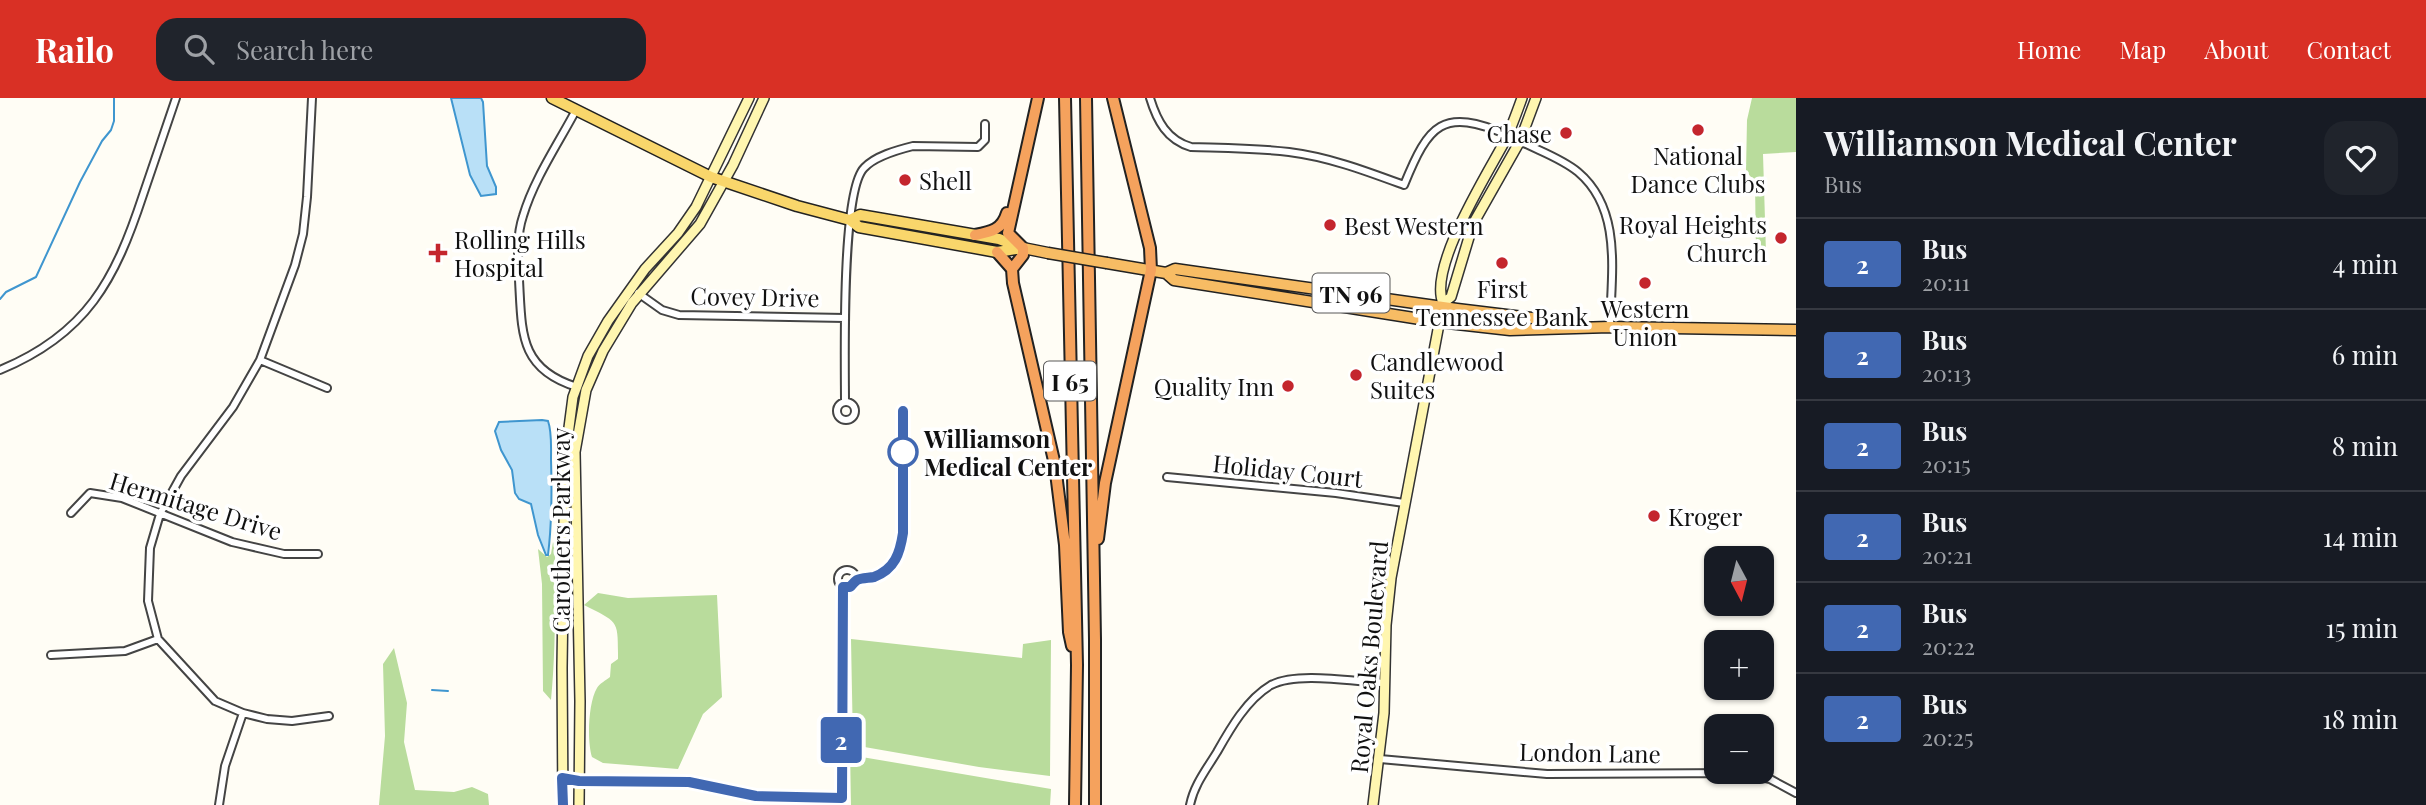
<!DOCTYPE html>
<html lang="en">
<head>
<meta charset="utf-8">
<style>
	body { margin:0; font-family:"Playfair Display",serif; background:#20242c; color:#f1f3f6; height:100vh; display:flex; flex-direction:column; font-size:26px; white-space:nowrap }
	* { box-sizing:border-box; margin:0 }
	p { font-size:23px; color:#9ea1a6 }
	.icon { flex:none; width:38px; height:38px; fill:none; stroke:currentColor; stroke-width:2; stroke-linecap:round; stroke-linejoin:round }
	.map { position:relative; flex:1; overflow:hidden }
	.panel { display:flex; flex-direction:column; background:#171b24; width:630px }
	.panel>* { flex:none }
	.badge { padding:0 14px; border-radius:5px; font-size:24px; line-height:46px }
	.needle { width:46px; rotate:173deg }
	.buttons { position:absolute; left:1704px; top:448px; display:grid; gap:14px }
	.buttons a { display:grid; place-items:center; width:70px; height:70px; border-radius:14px; background:#171b24; box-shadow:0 2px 5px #0004; font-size:35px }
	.map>.badge { position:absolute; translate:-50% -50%; box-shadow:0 0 0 4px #fff }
	.round { display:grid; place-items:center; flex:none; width:74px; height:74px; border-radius:21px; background:#20242c }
	.summary { display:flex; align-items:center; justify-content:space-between; height:119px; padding:0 28px }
	h1 { font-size:33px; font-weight:700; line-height:52px }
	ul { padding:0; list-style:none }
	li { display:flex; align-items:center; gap:21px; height:91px; padding:0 28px; border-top:2px solid #363941 }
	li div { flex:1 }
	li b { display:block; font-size:26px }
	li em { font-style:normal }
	li .badge { min-width:77px; font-weight:700; text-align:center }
	header { display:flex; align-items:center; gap:42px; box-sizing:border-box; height:98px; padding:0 35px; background:#d93025; color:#fff }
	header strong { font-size:33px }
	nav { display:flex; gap:38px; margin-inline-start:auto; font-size:24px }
	.search { width:490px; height:63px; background:#20242c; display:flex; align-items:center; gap:18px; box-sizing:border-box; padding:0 24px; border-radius:21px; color:#9ea1a6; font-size:26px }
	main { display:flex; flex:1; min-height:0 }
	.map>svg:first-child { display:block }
	.forest { fill:#b9dc9c }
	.water { fill:#b9e0f7; stroke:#3f96cf; stroke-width:2 }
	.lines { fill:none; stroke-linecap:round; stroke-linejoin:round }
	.stream { stroke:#3f96cf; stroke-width:2 }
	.minor-casing { stroke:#444; stroke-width:10 }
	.secondary-casing { stroke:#333; stroke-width:12 }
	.primary-casing { stroke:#222; stroke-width:13 }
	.trunk-casing { stroke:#222; stroke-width:13 }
	.motorway-casing { stroke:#222; stroke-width:14 }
	.minor { stroke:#fff; stroke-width:6 }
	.secondary { stroke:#fff6b0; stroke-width:9 }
	.primary { stroke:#f9d66b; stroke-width:10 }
	.trunk { stroke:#f7bc64; stroke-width:10 }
	.motorway { stroke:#f5a25d; stroke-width:10 }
	.trunk-bridge-casing { stroke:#222; stroke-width:13; stroke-linecap:butt }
	.trunk-bridge { stroke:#f7bc64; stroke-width:10 }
	.line-casing { stroke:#fff; stroke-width:16 }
	.line { stroke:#4168b2; stroke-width:10 }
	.poi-dot { fill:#c4262e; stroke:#fff; stroke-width:2.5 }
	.stop-dot { fill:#fff; stroke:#4168b2; stroke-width:3.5 }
	.labels { text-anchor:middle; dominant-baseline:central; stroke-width:7; stroke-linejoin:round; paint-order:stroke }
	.shield { fill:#fff; stroke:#585858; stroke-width:2 }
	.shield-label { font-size:23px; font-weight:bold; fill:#111 }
	.poi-label { font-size:24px; fill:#111; stroke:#fff; text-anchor:start }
	.street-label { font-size:24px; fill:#111; stroke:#fff }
	.stop-label { font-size:24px; font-weight:bold; fill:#111; stroke:#fff; text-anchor:start }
</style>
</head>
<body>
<header>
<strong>Railo</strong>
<div class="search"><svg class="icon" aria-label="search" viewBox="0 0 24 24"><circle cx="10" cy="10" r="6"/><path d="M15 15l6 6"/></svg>Search here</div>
<nav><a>Home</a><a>Map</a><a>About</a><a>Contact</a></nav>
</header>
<main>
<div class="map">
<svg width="1796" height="707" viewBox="0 0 1796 707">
	<rect width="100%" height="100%" fill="#fffdf5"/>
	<path class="forest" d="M1752 0H1796V54L1763 56 1766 155 1756 156 1755 84 1746 73 1747 22Z
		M553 444 555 447C555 499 556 551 551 602L543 593 542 486 538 451 547 459 551 456Z
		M598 495 628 500 717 497 722 599 703 616 678 671 603 665 592 659C587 644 588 605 597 590 599 586 606 582 610 579L611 566 618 561C618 521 619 525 584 507Z
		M851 541 1022 560 1023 546 1051 542 1050 678 979 669 853 647Z
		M394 550 407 605 404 644 415 692 454 694 472 689 488 696 489 707H379L385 638 383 566Z
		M850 657 1051 691 1050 707H851Z"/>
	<path class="water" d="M451 0H481L483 4 487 68 496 89V96L481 98 470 77Z
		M542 322 548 323C552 334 551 349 551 361 552 394 552 425 548 457H546L538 437 531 406 519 401 515 395 512 372 501 352 495 333 499 324Z"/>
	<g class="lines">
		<path class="stream" d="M0 201 6 194 36 179 80 84 102 43 111 32 114 23V0
			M432 592 448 593"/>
		<defs>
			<path id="minor" d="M312 0 307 99 303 136 295 167 260 262 233 309 181 378 160 416 150 450 148 503 158 541 215 603 243 615 267 621 292 623 329 618
				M1150 0C1157 23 1167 42 1191 49 1224 50 1256 50 1289 54 1329 59 1366 73 1404 87 1429 26 1442 9 1508 37
				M576 12C558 46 534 81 523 118 516 139 518 161 519 182 522 235 519 271 577 289
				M1520 43C1539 53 1561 60 1578 74 1623 112 1611 176 1610 229
				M638 195 662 212 679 217 845 220
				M260 262 327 290
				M0 272C87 236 115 182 143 97 154 64 165 32 176 0
				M837 313a9 9 0 1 1 18 0a9 9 0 1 1-18 0Z
				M845 304C845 264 841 94 864 70 875 58 897 52 913 48L978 49 985 42V26
				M1167 379 1336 395 1404 405
				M71 415 90 395 122 400 232 444 284 456H318
				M838 481a9 9 0 1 1 18 0a9 9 0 1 1-18 0Z
				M51 557 125 553 158 541
				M1380 661 1547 676 1740 675 1770 681 1796 695
				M562 680 579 683 689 684 756 698 842 700
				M219 707 225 668 243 615
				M841 707 843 489
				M1190 707C1194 687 1206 672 1217 654 1230 631 1247 601 1271 587 1298 573 1355 584 1385 585"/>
			<path id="secondary" d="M1443 205 1451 199 1473 126 1520 43 1536 0
				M563 707 562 570 565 360 573 299 588 258 608 223 645 171 678 135 696 109 749 0
				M579 707 580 603 575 354 586 292 603 253 632 205 700 126 733 67 764 0
				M1373 707 1384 615 1386 527 1391 480 1443 205C1428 169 1488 75 1506 41 1512 28 1517 14 1522 0"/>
			<path id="primary" d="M552 0 711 79 797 108 850 122 859 129 997 154 1023 150
				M850 122 860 117 999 141 1020 149"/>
			<path id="trunk" d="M1023 150 1048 155
				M1107 165 1166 175 1174 182 1439 224 1510 232 1610 229 1796 232
				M1166 175 1175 171 1457 211 1582 226"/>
			<path id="motorway" d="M1038 0 1008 135 1023 150V157L1012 171 1013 185 1055 367 1065 447 1069 534 1072 548
				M1065 0 1077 567 1075 707
				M1086 0 1095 541V707
				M975 137C991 134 1002 132 1007 115
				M997 154 1012 171
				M1098 441 1105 385 1151 172 1150 150 1113 0"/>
		</defs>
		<use href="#minor" class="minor-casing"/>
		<use href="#secondary" class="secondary-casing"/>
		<use href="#primary" class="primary-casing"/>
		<use href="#trunk" class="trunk-casing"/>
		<use href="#motorway" class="motorway-casing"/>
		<use href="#minor" class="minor"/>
		<use href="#secondary" class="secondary"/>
		<use href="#primary" class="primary"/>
		<use href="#trunk" class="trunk"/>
		<use href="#motorway" class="motorway"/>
		<defs>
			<path id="trunk-bridge" d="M1048 155 1107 165"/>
		</defs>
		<use href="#trunk-bridge" class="trunk-bridge-casing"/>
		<use href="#trunk-bridge" class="trunk-bridge"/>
	</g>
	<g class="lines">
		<defs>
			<path id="line" d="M563 707 562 680 579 683 689 684 756 698 842 700 843 489H850C852 487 854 484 857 482 861 480 869 480 874 479 895 471 900 455 903 435V313"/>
		</defs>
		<use href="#line" class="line-casing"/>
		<use href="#line" class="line"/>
	</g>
	<g class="poi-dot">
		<circle cx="1698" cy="32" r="7"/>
		<circle cx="1566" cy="35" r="7"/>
		<circle cx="905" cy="82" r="7"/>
		<circle cx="1330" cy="127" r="7"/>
		<circle cx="1781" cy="140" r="7"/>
		<path d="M434.5 144.5h7v7h7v7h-7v7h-7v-7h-7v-7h7z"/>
		<circle cx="1502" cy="165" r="7"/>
		<circle cx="1645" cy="185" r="7"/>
		<circle cx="1356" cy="277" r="7"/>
		<circle cx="1288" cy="288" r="7"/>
		<circle cx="1654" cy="418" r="7"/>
	</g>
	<circle class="stop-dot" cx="903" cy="354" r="14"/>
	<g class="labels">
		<g class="shield">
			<rect x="1312.5" y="175.5" width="77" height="39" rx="5"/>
			<rect x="1044" y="263.5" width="52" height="39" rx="5"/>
		</g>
		<g class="shield-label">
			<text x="1351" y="195">TN 96</text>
			<text x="1070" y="283">I 65</text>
		</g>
		<g class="poi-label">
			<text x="1552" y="35" text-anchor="end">Chase</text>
			<text x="1698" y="57" text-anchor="middle">National<tspan x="1698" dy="28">Dance Clubs</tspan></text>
			<text x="919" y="82">Shell</text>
			<text x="1767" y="126" text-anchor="end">Royal Heights<tspan x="1767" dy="28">Church</tspan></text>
			<text x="1344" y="127">Best Western</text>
			<text x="454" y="141">Rolling Hills<tspan x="454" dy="28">Hospital</tspan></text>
			<text x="1502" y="190" text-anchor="middle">First<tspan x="1502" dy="28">Tennessee Bank</tspan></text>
			<text x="1645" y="210" text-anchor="middle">Western<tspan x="1645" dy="28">Union</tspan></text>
			<text x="1370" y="263">Candlewood<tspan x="1370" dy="28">Suites</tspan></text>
			<text x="1274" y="288" text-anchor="end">Quality Inn</text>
			<text x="1668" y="418">Kroger</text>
		</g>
		<g class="street-label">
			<text transform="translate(755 198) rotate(1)">Covey Drive</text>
			<text transform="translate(1288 372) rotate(6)">Holiday Court</text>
			<text transform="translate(196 407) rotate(17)">Hermitage Drive</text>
			<text transform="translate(560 432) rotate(-90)">Carothers Parkway</text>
			<text transform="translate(1368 559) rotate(-85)">Royal Oaks Boulevard</text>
			<text transform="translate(1590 654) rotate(1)">London Lane</text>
		</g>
		<g class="stop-label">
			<text x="924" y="340">Williamson<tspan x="924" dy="28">Medical Center</tspan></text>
		</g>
	</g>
</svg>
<div class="buttons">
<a><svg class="needle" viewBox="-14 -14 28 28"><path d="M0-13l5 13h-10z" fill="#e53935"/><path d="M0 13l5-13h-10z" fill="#9ea1a6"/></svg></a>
<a>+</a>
<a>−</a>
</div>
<b class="badge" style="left:841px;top:642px;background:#4168b2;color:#fff">2</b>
</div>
<section class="panel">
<div class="summary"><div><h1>Williamson Medical Center</h1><p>Bus</p></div><a class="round"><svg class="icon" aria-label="heart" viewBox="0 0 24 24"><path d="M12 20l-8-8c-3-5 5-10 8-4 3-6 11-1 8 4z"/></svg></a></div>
<ul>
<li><span class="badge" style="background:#4168b2;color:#fff">2</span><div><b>Bus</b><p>20:11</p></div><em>4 min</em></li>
<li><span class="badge" style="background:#4168b2;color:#fff">2</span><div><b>Bus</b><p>20:13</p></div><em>6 min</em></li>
<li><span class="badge" style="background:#4168b2;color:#fff">2</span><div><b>Bus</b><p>20:15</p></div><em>8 min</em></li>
<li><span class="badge" style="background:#4168b2;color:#fff">2</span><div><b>Bus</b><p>20:21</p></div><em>14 min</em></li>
<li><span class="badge" style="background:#4168b2;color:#fff">2</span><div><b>Bus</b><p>20:22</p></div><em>15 min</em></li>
<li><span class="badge" style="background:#4168b2;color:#fff">2</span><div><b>Bus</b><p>20:25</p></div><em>18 min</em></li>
</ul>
</section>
</main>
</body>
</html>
